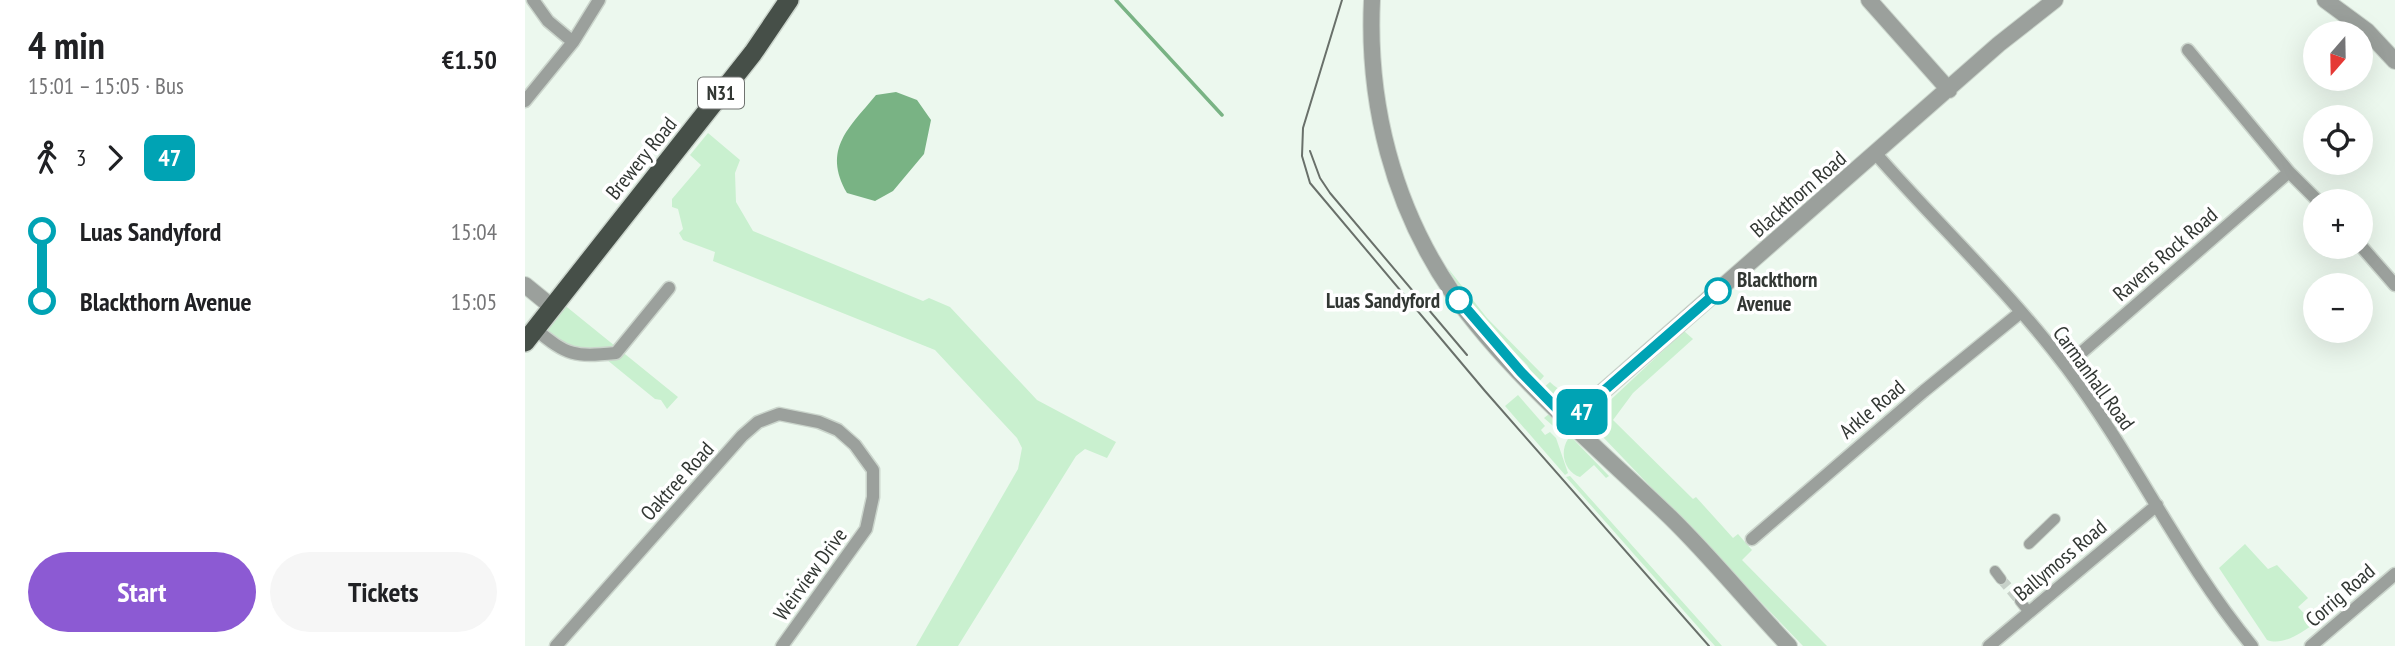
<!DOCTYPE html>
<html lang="en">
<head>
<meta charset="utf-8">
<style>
	body { margin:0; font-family:"PT Sans Narrow",sans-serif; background:#f6f6f6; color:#202124; height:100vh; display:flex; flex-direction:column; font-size:26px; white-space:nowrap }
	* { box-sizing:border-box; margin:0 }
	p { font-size:23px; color:#757577 }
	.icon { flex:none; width:38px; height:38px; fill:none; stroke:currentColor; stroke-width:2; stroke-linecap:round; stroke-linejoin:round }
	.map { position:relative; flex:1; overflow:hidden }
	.panel { display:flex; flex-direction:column; background:#fff; width:525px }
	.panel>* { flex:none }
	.badge { padding:0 14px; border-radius:10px; font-size:24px; line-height:46px }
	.needle { width:46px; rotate:200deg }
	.tools { position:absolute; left:1778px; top:21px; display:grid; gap:14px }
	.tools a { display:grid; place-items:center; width:70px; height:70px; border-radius:50%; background:#fff; box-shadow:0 7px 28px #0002; font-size:35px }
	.map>.badge { position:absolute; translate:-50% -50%; box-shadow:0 0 0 4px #fff }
	.legs { display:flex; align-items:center; gap:10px; height:77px; padding:0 28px; font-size:23px }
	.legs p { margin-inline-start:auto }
	.overview { display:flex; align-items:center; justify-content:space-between; height:119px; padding:0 28px }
	h1 { font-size:38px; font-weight:600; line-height:52px }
	.button { display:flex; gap:14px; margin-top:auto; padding:14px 28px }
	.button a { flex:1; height:80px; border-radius:42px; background:#8c5ad3; color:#fff; font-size:28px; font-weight:600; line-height:80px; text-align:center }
	.button a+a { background:#f6f6f6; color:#202124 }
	ul { padding:0 28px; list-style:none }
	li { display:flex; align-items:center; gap:24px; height:70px; font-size:26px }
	li i { display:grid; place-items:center; width:10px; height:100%; margin:0 9px; background:currentColor }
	li i::after { content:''; width:18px; height:18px; margin:-9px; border:5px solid; border-radius:50%; background:#fff }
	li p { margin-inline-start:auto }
	li:first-child i { background:linear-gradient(#0000 50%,currentColor 0) }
	li:last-child i { background:linear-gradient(currentColor 50%,#0000 0) }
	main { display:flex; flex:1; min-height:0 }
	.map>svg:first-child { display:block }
	.green { fill:#c9f0cf }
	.water { fill:#79b384 }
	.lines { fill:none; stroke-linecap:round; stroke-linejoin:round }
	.stream { stroke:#79b384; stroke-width:3.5 }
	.pedestrian-tunnel { stroke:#c7d1c9; stroke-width:10; stroke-dasharray:10 5; stroke-linecap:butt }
	.pedestrian-casing { stroke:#cbd5cc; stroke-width:12 }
	.minor-casing { stroke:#cbd5cc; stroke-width:15 }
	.tertiary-casing { stroke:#cbd5cc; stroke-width:18 }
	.trunk-casing { stroke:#cbd5cc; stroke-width:22 }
	.pedestrian { stroke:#9ba09c; stroke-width:10 }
	.minor { stroke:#9ba09c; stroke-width:12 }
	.tertiary { stroke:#9ba09c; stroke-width:16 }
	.trunk { stroke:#464f48; stroke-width:19 }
	.tram { stroke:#69706a; stroke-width:2 }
	.line-1-casing { stroke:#fff; stroke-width:16 }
	.line-1 { stroke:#00a3b4; stroke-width:10 }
	.stop-1-dot { fill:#fff; stroke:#00a3b4; stroke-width:3.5 }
	.labels { text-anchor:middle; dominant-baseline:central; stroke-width:7; stroke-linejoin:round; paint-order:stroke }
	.shield { fill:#fff; stroke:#707370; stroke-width:2 }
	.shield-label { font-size:19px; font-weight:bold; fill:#323733 }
	.street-label { font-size:21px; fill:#323733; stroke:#fff }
	.stop-label { font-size:21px; font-weight:bold; fill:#323733; stroke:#fff; text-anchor:start }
</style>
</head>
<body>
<main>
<section class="panel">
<div class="overview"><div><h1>4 min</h1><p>15:01 – 15:05 · Bus</p></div><b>€1.50</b></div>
<div class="legs"><svg class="icon" aria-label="walk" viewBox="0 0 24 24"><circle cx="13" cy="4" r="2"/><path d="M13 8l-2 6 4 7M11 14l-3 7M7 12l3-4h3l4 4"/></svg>3<svg class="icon" aria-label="forward" viewBox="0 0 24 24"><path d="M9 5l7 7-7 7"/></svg><b class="badge" style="background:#00a3b4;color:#fff">47</b></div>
<ul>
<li><i style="color:#00a3b4"></i><b>Luas Sandyford</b><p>15:04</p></li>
<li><i style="color:#00a3b4"></i><b>Blackthorn Avenue</b><p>15:05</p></li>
</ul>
<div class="button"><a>Start</a><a>Tickets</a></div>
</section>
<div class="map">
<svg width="1870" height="646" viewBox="0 0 1870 646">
	<rect width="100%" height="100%" fill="#ecf8ee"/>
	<path class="green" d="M183 133 215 160 210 173 211 202 228 231 398 301 404 298 425 307 512 400 591 442 582 458 560 449 551 456 433 646H391L493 469 497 448 492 438 410 350 188 261 190 252 158 240 154 233 158 229 153 209 147 207V199L176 165 165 155Z
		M922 267 962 318 1019 376 1013 383 1002 365 947 308Z
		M32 299 153 397 142 409 136 400 130 399 76 355H58L11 329Z
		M1159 331 1168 339 1108 393 1088 420 1168 499 1171 497 1208 538 1213 534 1227 550 1217 560 1302 646H1278L1077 436 1074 418 1077 408Z
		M1025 382C1034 392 1047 392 1055 401L1043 408 1036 406 1018 388Z
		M993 395 1020 426 1016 430 1020 435 1025 432 1031 438 1043 473 1040 475 980 406Z
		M1024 414 1084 476 1081 478 1069 465 1055 477C1042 473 1033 455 1043 439L1019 418Z
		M1045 476 1197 646H1190L1181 636 1041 477Z
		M1720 544 1743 569 1752 565 1783 598 1773 607 1789 624C1776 633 1758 646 1742 640L1694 568Z"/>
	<path class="water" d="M371 92 392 100 406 120 399 154 368 191 350 201 322 193C297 149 324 128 351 95Z"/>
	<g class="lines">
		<path class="stream" d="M591 0 697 115"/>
		<path class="pedestrian-tunnel" d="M1476 579 1495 601"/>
		<defs>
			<path id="pedestrian" d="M1504 544 1530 519
				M1470 571 1476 579
				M1495 601 1503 611"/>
			<path id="minor" d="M8 0 23 21 48 42
				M1663 50 1764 172 1793 201
				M0 101 48 42 74 0
				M1351 154C1414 226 1485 292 1542 368 1609 457 1656 560 1727 646
				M1836 246 1870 285
				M10 329C43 356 49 357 91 353L144 288
				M1541 366 1764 172
				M1227 539 1399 391 1496 312
				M31 646 217 436 233 422 254 414 294 422 313 430 330 445 348 470V497L341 529 257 646
				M1464 646 1632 505
				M1786 646 1870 574"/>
			<path id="tertiary" d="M847 0C842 103 868 206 927 292 984 374 1073 448 1145 517 1187 558 1224 604 1264 646
				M1344 0 1424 90
				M1800 0 1842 31 1870 61
				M0 285 27 307
				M1046 423 1066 402 1474 44 1530 0"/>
			<path id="trunk" d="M0 342 228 53 264 0"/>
		</defs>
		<use href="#pedestrian" class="pedestrian-casing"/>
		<use href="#minor" class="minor-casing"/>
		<use href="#tertiary" class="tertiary-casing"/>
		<use href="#trunk" class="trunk-casing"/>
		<use href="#pedestrian" class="pedestrian"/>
		<use href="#minor" class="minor"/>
		<use href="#tertiary" class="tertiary"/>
		<use href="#trunk" class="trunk"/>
		<path class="tram" d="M817 0 778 128 777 156 785 183 960 391 1184 646
			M785 151 795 178 805 193 942 355"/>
	</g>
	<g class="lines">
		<defs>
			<path id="line-1" d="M934 300 996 372 1046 423 1066 402 1193 291"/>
		</defs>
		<use href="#line-1" class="line-1-casing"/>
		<use href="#line-1" class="line-1"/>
	</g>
	<g class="stop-1-dot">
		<circle cx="1193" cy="291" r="12"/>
		<circle cx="934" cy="300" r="12"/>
	</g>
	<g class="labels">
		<rect class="shield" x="173" y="77.5" width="46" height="31" rx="5"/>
		<g class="shield-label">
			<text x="196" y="93">N31</text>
		</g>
		<g class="street-label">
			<text transform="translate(116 158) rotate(-51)">Brewery Road</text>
			<text transform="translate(1273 194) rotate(-41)">Blackthorn Road</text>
			<text transform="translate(1640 254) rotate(-41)">Ravens Rock Road</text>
			<text transform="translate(1569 378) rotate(54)">Carmanhall Road</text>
			<text transform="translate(1347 409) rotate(-40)">Arkle Road</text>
			<text transform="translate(152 481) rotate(-48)">Oaktree Road</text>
			<text transform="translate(1535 560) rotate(-40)">Ballymoss Road</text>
			<text transform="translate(285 574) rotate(-54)">Weirview Drive</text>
			<text transform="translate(1815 595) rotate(-41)">Corrig Road</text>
		</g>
		<g class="stop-label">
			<text x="1212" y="279">Blackthorn<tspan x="1212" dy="24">Avenue</tspan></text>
			<text x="915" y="300" text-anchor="end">Luas Sandyford</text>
		</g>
	</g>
</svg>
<div class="tools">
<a><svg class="needle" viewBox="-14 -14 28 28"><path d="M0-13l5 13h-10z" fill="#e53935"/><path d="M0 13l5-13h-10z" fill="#757577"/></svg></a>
<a><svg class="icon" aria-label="locate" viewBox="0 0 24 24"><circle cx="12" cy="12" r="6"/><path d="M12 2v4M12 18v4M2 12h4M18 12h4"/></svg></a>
<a>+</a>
<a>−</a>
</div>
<b class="badge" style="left:1057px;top:412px;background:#00a3b4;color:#fff">47</b>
</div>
</main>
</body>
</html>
